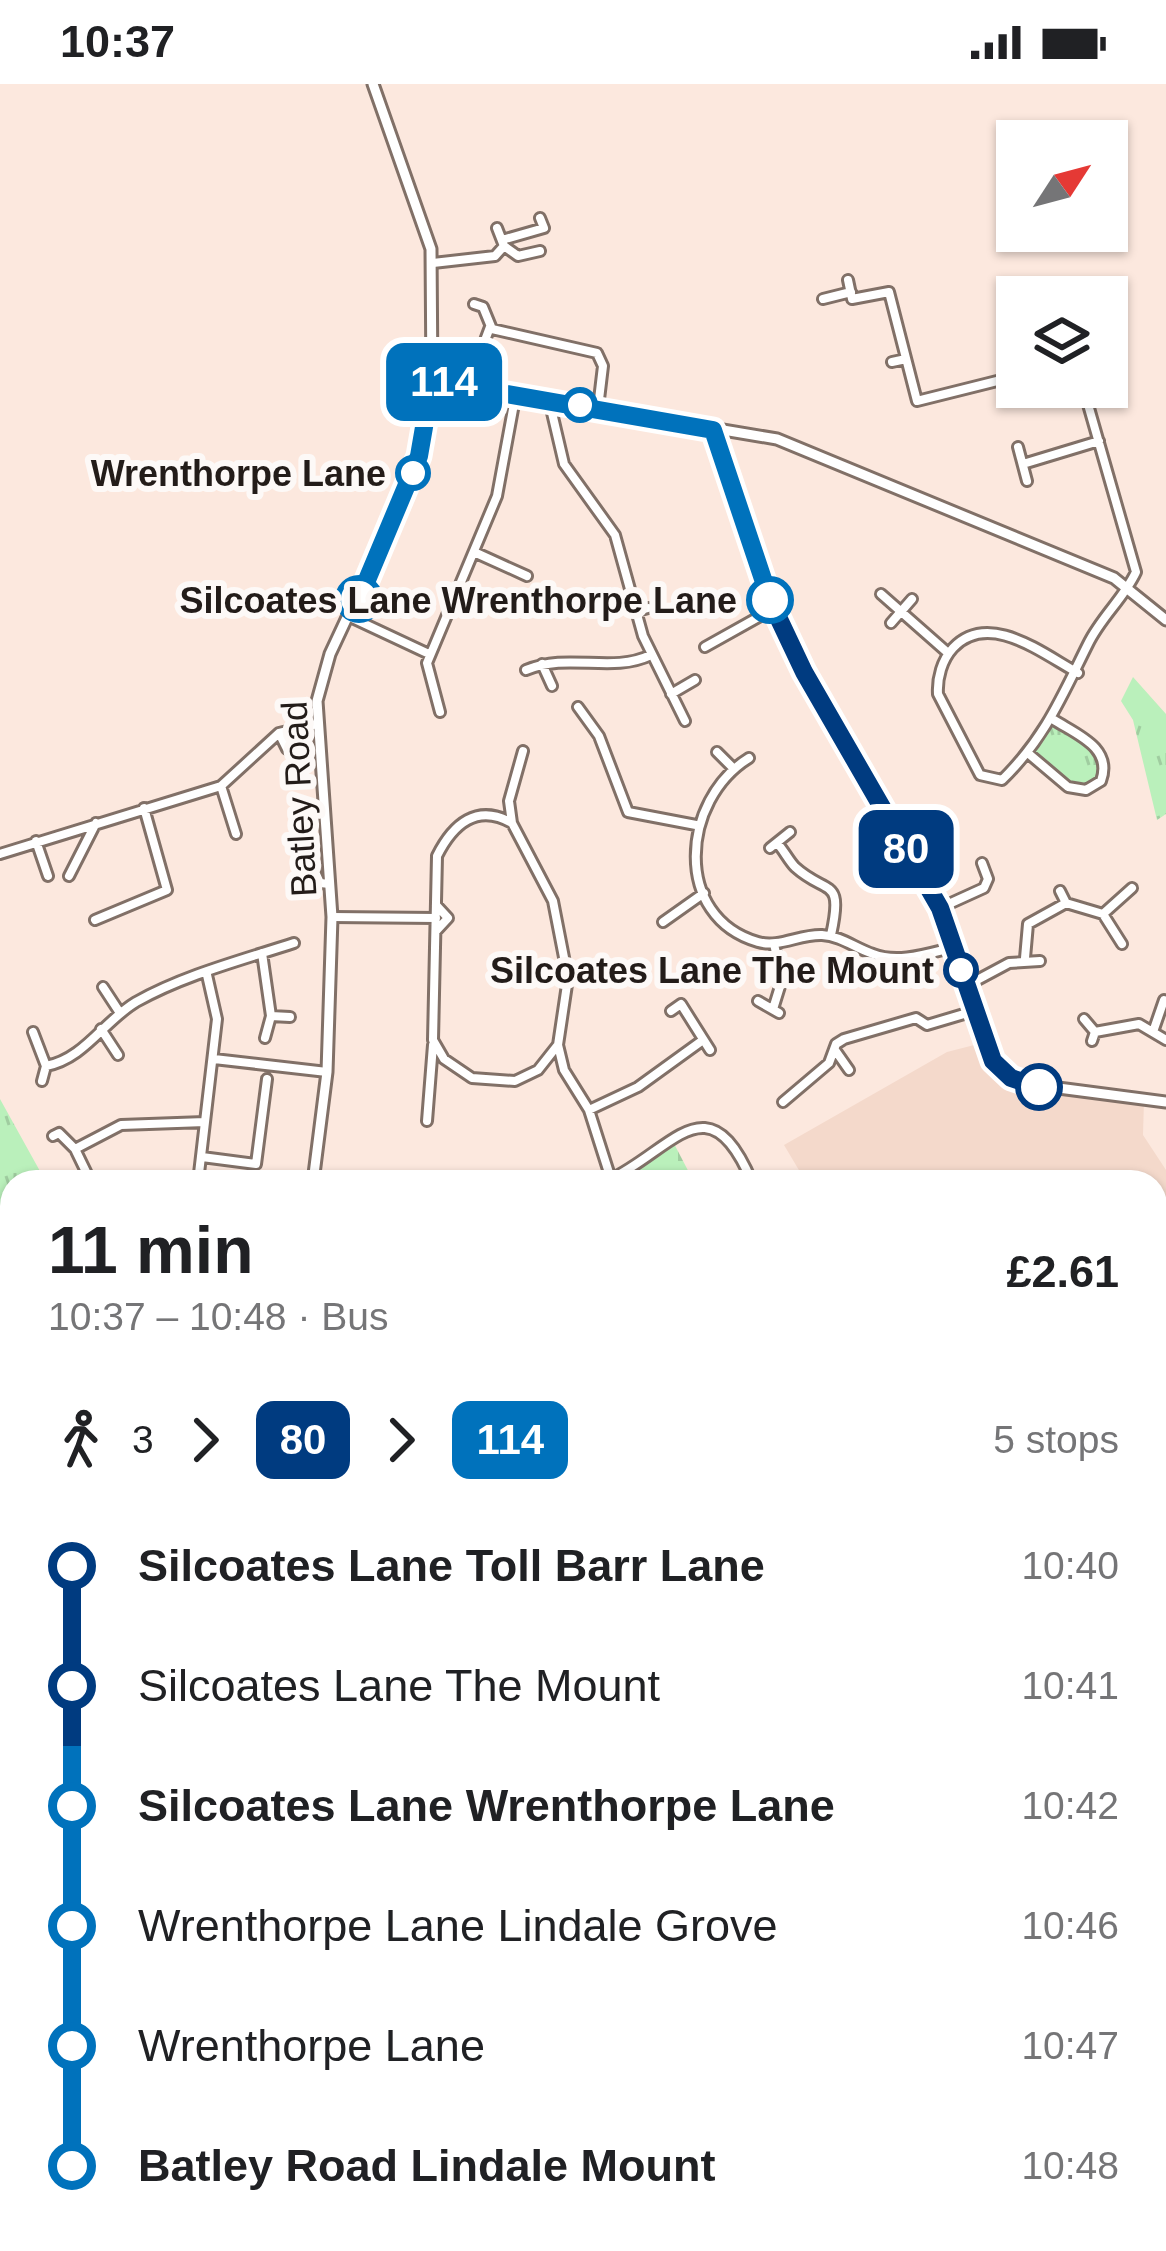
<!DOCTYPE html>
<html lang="en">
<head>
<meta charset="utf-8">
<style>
	body { margin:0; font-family:Helvetica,sans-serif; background:#f6f6f6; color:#202124; height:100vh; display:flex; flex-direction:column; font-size:45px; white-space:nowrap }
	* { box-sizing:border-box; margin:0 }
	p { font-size:39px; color:#757577 }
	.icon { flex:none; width:66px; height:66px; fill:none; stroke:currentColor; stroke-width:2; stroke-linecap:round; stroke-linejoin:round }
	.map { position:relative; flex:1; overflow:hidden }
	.sheet { position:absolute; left:0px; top:1086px; width:1167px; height:1083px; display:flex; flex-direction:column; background:#fff; border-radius:36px 36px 0 0; box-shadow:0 3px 9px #0004 }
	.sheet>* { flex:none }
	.badge { padding:0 24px; border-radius:18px; font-size:42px; line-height:78px }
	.needle { width:78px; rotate:54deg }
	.controls { position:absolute; left:996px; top:36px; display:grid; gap:24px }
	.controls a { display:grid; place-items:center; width:132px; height:132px; border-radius:0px; background:#fff; box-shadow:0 3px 9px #0004; font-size:60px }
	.map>.badge { position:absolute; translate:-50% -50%; box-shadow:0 0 0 6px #fff }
	.legs { display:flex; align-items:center; gap:18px; height:132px; padding:0 48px; font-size:39px }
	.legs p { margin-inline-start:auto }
	.headline { display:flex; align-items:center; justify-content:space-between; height:204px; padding:0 48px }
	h1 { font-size:66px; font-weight:700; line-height:90px }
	ul { padding:0 48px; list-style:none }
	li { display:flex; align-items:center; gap:42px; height:120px; font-size:45px }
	li i { display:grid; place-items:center; width:18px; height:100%; margin:0 15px; background:currentColor }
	li i::after { content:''; width:30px; height:30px; margin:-15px; border:9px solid; border-radius:50%; background:#fff }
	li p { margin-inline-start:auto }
	li:first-child i { background:linear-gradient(#0000 50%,currentColor 0) }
	li:last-child i { background:linear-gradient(currentColor 50%,#0000 0) }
	.status { display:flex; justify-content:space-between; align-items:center; height:84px; padding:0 60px; background:#fff; direction:ltr }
	.status svg { height:33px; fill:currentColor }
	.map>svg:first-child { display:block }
	.built { fill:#f4d9cb }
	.grass { fill:url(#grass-tufts) }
	.cemetery { fill:url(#cemetery-stones) }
	.green { fill:#baf0bb }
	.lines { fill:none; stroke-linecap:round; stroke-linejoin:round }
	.stream { stroke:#26a4b9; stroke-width:3 }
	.street-casing { stroke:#817067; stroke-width:14 }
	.secondary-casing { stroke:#817067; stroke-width:15 }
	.street { stroke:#fff; stroke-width:8 }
	.secondary { stroke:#fff; stroke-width:9 }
	.line-1-casing { stroke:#fff; stroke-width:27 }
	.line-2-casing { stroke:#fff; stroke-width:27 }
	.line-1 { stroke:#003b80; stroke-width:18 }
	.line-2 { stroke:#0072bc; stroke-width:18 }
	.stop-2-dot { fill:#fff; stroke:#0072bc; stroke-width:6 }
	.stop-1-dot { fill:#fff; stroke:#003b80; stroke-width:6 }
	.labels { text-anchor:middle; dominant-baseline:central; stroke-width:12; stroke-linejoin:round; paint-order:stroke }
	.stop-label { font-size:36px; font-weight:bold; fill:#231c19; stroke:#fdf9f7; text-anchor:end }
	.street-label { font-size:36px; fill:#231c19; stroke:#fdf9f7 }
</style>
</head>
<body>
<div class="status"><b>10:37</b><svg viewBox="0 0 49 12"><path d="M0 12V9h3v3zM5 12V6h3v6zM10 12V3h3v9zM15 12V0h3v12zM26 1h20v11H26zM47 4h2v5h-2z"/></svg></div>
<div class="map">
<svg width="1166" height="2167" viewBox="0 0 1166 2167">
	<defs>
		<pattern id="grass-tufts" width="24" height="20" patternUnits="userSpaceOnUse" patternTransform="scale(3)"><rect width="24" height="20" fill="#baf0bb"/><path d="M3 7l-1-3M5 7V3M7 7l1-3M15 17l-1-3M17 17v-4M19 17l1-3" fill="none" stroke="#a0cda0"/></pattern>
		<pattern id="cemetery-stones" width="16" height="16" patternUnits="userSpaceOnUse" patternTransform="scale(3)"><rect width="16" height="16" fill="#baf0bb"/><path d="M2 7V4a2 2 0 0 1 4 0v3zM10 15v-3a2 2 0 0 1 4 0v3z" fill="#a0cda0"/></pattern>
	</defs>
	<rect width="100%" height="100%" fill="#fce8de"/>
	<path class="built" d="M986 958 993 977 1011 994 1144 1016 1143 1051 1166 1086V1624L1155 1609V1098H806L784 1061 947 968Z"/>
	<path class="grass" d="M1133 593 1166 630V730L1157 736 1133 636 1121 617Z
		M1054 636 1098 665 1101 697 1077 706 1029 670Z
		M0 1015 46 1098H12V1293L0 1292Z"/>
	<path class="cemetery" d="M670 1052 694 1098H606Z"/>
	<path class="green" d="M1155 1313 1166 1314V2167H1019L1009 2157H1155Z"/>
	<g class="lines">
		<path class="stream" d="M0 1277 1 1279
			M0 1720 12 1656
			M1155 1776 1166 1777
			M1155 2051 1166 2053"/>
		<defs>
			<path id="street" d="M502 156 544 144 540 134
				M504 162 518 172 540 167
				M433 179 495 172 504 162 497 144
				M848 196 852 215 889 208 917 317 1017 292
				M823 215 851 208
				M474 220 483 223 492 245 597 269 603 282 598 324
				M481 267 490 243
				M892 278 906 275
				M549 316 564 380 615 451 643 552 685 637
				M1018 363 1027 397
				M1023 380 1099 357
				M474 468 527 492
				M881 510 948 569
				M634 528 648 524
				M350 533 429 570
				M891 539 912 515
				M705 563 773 525
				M542 580 552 602
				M526 586C570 568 610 590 651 571
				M1078 589C1043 570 989 526 953 564 942 576 937 594 938 610L980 691 1002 696C1045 654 1062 612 1088 560 1101 533 1124 514 1136 488L1083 303
				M671 610 695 596
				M578 623 599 652 628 728 696 741
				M440 628 427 579 497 412 516 309
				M279 649 287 665
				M523 667 509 717 512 739 553 817 568 894 558 961 564 986 589 1026 611 1095 606 1098
				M717 668 733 684
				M1029 670 1068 703 1086 706 1101 697C1113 664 1078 651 1054 636
				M749 674C681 716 672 833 758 858 779 864 800 850 822 851 841 852 855 864 873 870 899 880 929 869 955 863
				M221 702 236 750
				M512 739C477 719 453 740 437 772L433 956 444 975 472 994 515 997 538 986 557 962
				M36 757 48 792
				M311 759 310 777 320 799 330 800
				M777 759C783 765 789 777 795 783 827 812 844 792 831 851
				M770 764 790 748
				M0 770 221 702 279 649 317 640
				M69 792 96 739
				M1060 807 1066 819 1103 830 1132 804
				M940 824 984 804 988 795 982 779
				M1103 830 1122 860
				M332 833 436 834
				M95 836 167 806 144 724
				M663 838 704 809
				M436 847 448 834 436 821
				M262 869 271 932 265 954
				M1025 874 1028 840 1066 819
				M966 902 1009 879 1040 877
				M103 903 120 929
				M758 917 779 929
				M773 925 782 896 774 860
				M671 927 681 920 710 966
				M271 932 290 933
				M1084 935 1095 948 1092 957
				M101 945 118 971
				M1154 945 1164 916
				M33 948 46 982 42 997
				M1095 948 1139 940 1166 956
				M835 966 849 986
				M214 975 327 988
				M46 982C84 975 104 937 136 918 184 891 242 876 294 859
				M783 1018 829 979 836 960 844 955 916 934 927 941 974 927
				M589 1026 638 1003 703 956
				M427 1037 433 961
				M53 1052 59 1049 75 1065 91 1098
				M75 1065 121 1041 205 1038
				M202 1073 256 1080 267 995
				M611 1095C674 1064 709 996 752 1098
				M117 1098V1093
				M198 1098 217 935 207 891
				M6 1360 12 1364
				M9 1401 12 1386
				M5 1419 3 1436 12 1450
				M2 1478 12 1450
				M0 1858 12 1860
				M0 1974 12 1972
				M0 2085 12 2086
				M106 2157 108 2167
				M351 2157V2158
				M663 2157 674 2167
				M852 2157 888 2167
				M173 2167 189 2159
				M447 2167 456 2157
				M480 2167 502 2157
				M777 2167 815 2157"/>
			<path id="secondary" d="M432 297 777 355 1114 494 1166 536
				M713 345 773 525 940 824 993 977 1020 999 1166 1018
				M313 1098 327 988 332 833 317 617 330 570 408 403 432 297 431 165 373 0
				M0 1537 12 1540
				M285 2157 287 2167"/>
		</defs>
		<use href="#street" class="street-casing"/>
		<use href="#secondary" class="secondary-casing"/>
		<use href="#street" class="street"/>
		<use href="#secondary" class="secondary"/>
	</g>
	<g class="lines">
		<defs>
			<path id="line-1" d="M770 516 804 588 940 824 993 977 1011 994 1039 1003"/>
			<path id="line-2" d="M359 515 419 372 432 297 713 346 770 516"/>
		</defs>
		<use href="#line-1" class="line-1-casing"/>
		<use href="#line-2" class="line-2-casing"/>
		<use href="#line-1" class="line-1"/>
		<use href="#line-2" class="line-2"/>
	</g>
	<g class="stop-2-dot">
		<circle cx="580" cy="321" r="15"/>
		<circle cx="413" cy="389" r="15"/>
		<circle cx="359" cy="515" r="21"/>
		<circle cx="770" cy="516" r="21"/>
	</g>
	<g class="stop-1-dot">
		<circle cx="961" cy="886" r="15"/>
		<circle cx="1039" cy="1003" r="21"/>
	</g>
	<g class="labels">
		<g class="stop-label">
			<text x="386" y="389">Wrenthorpe Lane</text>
			<text x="737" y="516">Silcoates Lane Wrenthorpe Lane</text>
			<text x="934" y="886">Silcoates Lane The Mount</text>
		</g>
		<g class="street-label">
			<text transform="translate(299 715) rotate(-93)">Batley Road</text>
		</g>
	</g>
</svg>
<div class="controls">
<a><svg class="needle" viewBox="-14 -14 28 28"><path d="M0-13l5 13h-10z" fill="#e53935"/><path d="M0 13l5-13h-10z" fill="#757577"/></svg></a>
<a><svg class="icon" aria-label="layers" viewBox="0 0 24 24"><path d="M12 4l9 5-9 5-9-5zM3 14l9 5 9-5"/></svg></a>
</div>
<b class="badge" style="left:906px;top:765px;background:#003b80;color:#fff">80</b>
<b class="badge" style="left:444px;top:298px;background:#0072bc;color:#fff">114</b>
<section class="sheet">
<div class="headline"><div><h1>11 min</h1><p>10:37 – 10:48 · Bus</p></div><b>£2.61</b></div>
<div class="legs"><svg class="icon" aria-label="walk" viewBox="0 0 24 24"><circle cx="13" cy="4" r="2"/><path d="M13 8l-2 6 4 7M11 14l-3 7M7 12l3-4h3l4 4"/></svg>3<svg class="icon" aria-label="forward" viewBox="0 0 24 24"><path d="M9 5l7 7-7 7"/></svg><b class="badge" style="background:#003b80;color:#fff">80</b><svg class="icon" aria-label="forward" viewBox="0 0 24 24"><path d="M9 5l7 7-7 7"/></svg><b class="badge" style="background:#0072bc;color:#fff">114</b><p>5 stops</p></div>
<ul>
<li><i style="color:#003b80"></i><b>Silcoates Lane Toll Barr Lane</b><p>10:40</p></li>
<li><i style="color:#003b80"></i><span>Silcoates Lane The Mount</span><p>10:41</p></li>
<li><i style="color:#0072bc"></i><b>Silcoates Lane Wrenthorpe Lane</b><p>10:42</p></li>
<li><i style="color:#0072bc"></i><span>Wrenthorpe Lane Lindale Grove</span><p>10:46</p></li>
<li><i style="color:#0072bc"></i><span>Wrenthorpe Lane</span><p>10:47</p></li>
<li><i style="color:#0072bc"></i><b>Batley Road Lindale Mount</b><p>10:48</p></li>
</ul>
</section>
</div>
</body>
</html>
